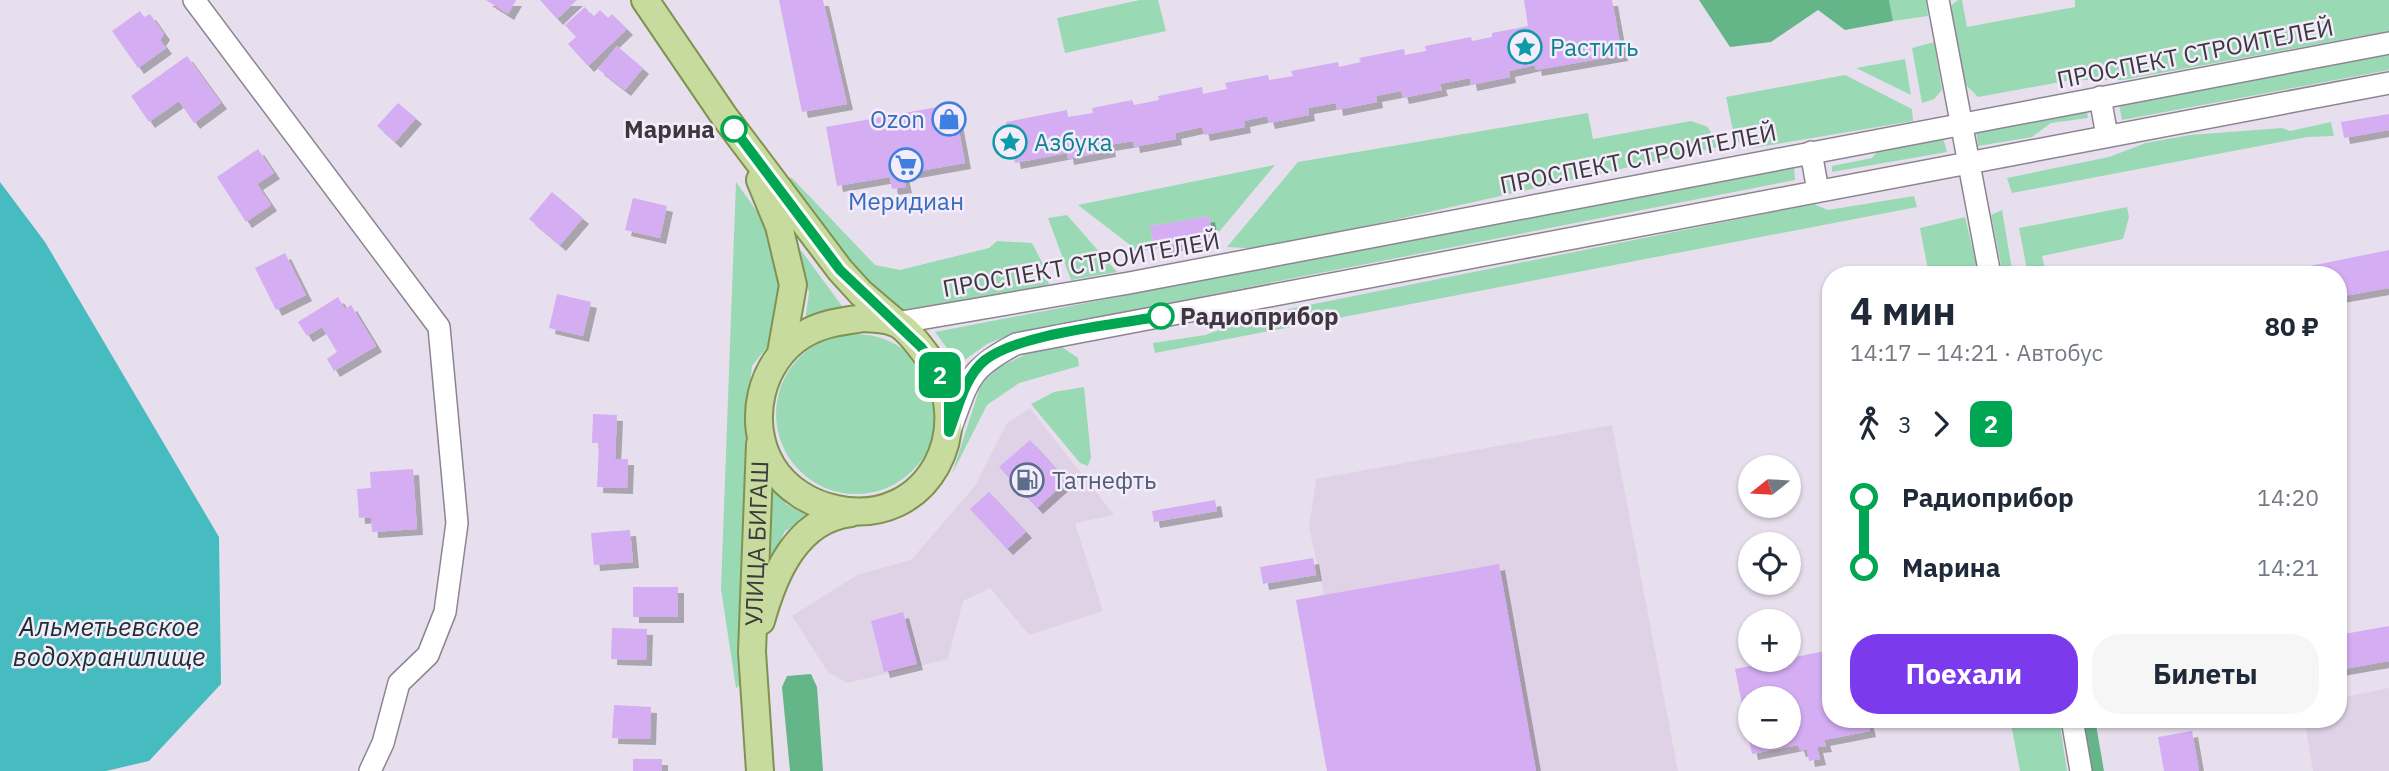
<!DOCTYPE html>
<html lang="ru">
<head>
<meta charset="utf-8">
<style>
	body { margin:0; font-family:"IBM Plex Sans",sans-serif; background:#f6f6f7; color:#1f2937; height:100vh; display:flex; flex-direction:column; font-size:26px; white-space:nowrap }
	* { box-sizing:border-box; margin:0 }
	p { font-size:23px; color:#747a83 }
	.icon { flex:none; width:38px; height:38px; fill:none; stroke:currentColor; stroke-width:2; stroke-linecap:round; stroke-linejoin:round }
	.map { position:relative; flex:1; overflow:hidden }
	.side { position:absolute; left:1822px; top:266px; width:525px; height:462px; display:flex; flex-direction:column; background:#fff; border-radius:28px; box-shadow:0 2px 5px #0004 }
	.side>* { flex:none }
	.badge { padding:0 14px; border-radius:10px; font-size:24px; line-height:46px }
	.needle { width:46px; rotate:252deg }
	.fabs { position:absolute; left:1738px; top:455px; display:grid; gap:14px }
	.fabs a { display:grid; place-items:center; width:63px; height:63px; border-radius:50%; background:#fff; box-shadow:0 2px 5px #0004; font-size:35px }
	.map>.badge { position:absolute; translate:-50% -50%; box-shadow:0 0 0 4px #fff }
	.legs { display:flex; align-items:center; gap:10px; height:77px; padding:0 28px; font-size:23px }
	.legs p { margin-inline-start:auto }
	.overview { display:flex; align-items:center; justify-content:space-between; height:119px; padding:0 28px }
	h1 { font-size:38px; font-weight:800; line-height:52px }
	.action { display:flex; gap:14px; margin-top:auto; padding:14px 28px }
	.action a { flex:1; height:80px; border-radius:28px; background:#7c3aed; color:#fff; font-size:28px; font-weight:800; line-height:80px; text-align:center }
	.action a+a { background:#f6f6f7; color:#1f2937 }
	ul { padding:0 28px; list-style:none }
	li { display:flex; align-items:center; gap:24px; height:70px; font-size:26px }
	li i { display:grid; place-items:center; width:10px; height:100%; margin:0 9px; background:currentColor }
	li i::after { content:''; width:18px; height:18px; margin:-9px; border:5px solid; border-radius:50%; background:#fff }
	li p { margin-inline-start:auto }
	li:first-child i { background:linear-gradient(#0000 50%,currentColor 0) }
	li:last-child i { background:linear-gradient(currentColor 50%,#0000 0) }
	.map>svg:first-child { display:block }
	.built { fill:#dfd2e7 }
	.green { fill:#99d9b4 }
	.forest { fill:#64b588 }
	.water { fill:#46bcc0 }
	.building { fill:#d4adf2; fill-rule:evenodd; filter:url(#shadow) }
	.lines { fill:none; stroke-linecap:round; stroke-linejoin:round }
	.minor-casing { stroke:#8d8492; stroke-width:24 }
	.major-casing { stroke:#809252; stroke-width:30 }
	.minor { stroke:#fff; stroke-width:21 }
	.major { stroke:#c8db9e; stroke-width:26 }
	.line-1-casing { stroke:#fff; stroke-width:16 }
	.line-1 { stroke:#00a651; stroke-width:10 }
	.stop-1-dot { fill:#fff; stroke:#00a651; stroke-width:3.5 }
	.labels { text-anchor:middle; dominant-baseline:central; stroke-width:5; stroke-linejoin:round; paint-order:stroke }
	.culture-label { font-size:24px; fill:#0d838f; stroke:#f5ecfb; text-anchor:start }
	.street-label { font-size:24px; fill:#3c383e; stroke:#f5ecfb }
	.shop-label { font-size:24px; fill:#366cbe; stroke:#f5ecfb; text-anchor:end }
	.stop-label { font-size:24px; font-weight:bold; fill:#3c383e; stroke:#f5ecfb; text-anchor:end }
	.service-label { font-size:24px; fill:#4e5e75; stroke:#f5ecfb; text-anchor:start }
	.water-label { font-size:26px; font-style:italic; fill:#1b3031; stroke:#f5ecfb }
</style>
</head>
<body>
<div class="map">
<svg width="2389" height="771" viewBox="0 0 2389 771">
	<defs>
		<filter id="shadow"><feDropShadow dx="6" dy="6" stdDeviation="0" flood-color="#0004"/></filter>
	</defs>
	<rect width="100%" height="100%" fill="#e8dfee"/>
	<path class="built" d="M1030 408 1114 515 1075 523 1103 611 1029 635 990 588 963 601 948 659 847 683 828 672 792 616 857 575 911 560 975 486 1007 423Z
		M1612 425 1678 771H1327L1296 600 1324 595 1309 527 1316 479Z
		M2389 688V771H2313L2304 719H2338V698Z"/>
	<path class="green" d="M1140 0H1158L1166 31 1065 53 1057 18Z
		M1889 0H1926L1928 16 1893 21Z
		M1958 0H1962L1967 27 2075 7V0H2389V31L2123 80H2071L1978 97 1964 83 1948 8Z
		M1934 42 1942 90 1934 99 1922 103 1912 48Z
		M2389 54V70L2122 120 2119 105Z
		M1905 59 1911 95 1856 68Z
		M1845 75 1912 109 1913 121 1753 148H1743L1734 135 1726 97Z
		M2087 111 2088 118 2051 123 2032 137 1978 146 1976 129Z
		M1588 113 1593 139 1691 121 1708 127 1718 147 1265 249 1227 247 1298 162Z
		M2331 122 2334 136 2307 137 2012 193 2007 178 2109 157 2146 143 2190 135 2282 128 2290 131Z
		M1943 138 1947 152 1832 172V166L1872 158 1879 149Z
		M1275 165 1213 239 1209 216 1150 226 1154 249 1131 253 1130 245 1078 205Z
		M1794 167 1795 180 1014 333 987 344 959 364 935 332Z
		M785 177 792 178 875 265 900 270 989 248 997 241 1032 243 1045 268 1049 285 1040 290 913 311 893 310 864 287Z
		M736 182 776 238 783 273 775 337 752 366 746 420 744 683 736 688 721 589Z
		M1914 196 1917 207 1155 353 1153 343 1205 335 1264 314 1814 204 1828 210Z
		M2127 207 2129 217 2123 239 2042 256 2045 268 2042 275H2028L2019 228Z
		M2002 210 2013 275H2003L1991 215Z
		M1067 215 1117 272 1071 280 1048 218Z
		M1965 217 1979 275H1929L1920 228Z
		M800 249 845 310 805 320 809 293Z
		M776 414a80 80 0 1 1 160 0a80 80 0 1 1-160 0Z
		M1062 347 1078 358 1079 366 1019 383 987 405 952 474 981 384 998 368 1026 354Z
		M1084 387 1091 457 1088 466 1080 463 1031 404 1054 392Z
		M771 482 786 504 810 517 785 531 762 583Z
		M2010 719H2051L2060 725 2067 771H2020Z"/>
	<path class="forest" d="M1699 0H1889L1893 21 1845 30 1818 10 1771 42 1730 47Z
		M811 674 817 687 823 771H790L782 687 787 676Z
		M2083 719H2095L2104 771H2092Z"/>
	<path class="water" d="M0 182 45 242 219 537 221 684 149 761 106 771H0Z"/>
	<path class="building" d="M486 0H516L508 14Z
		M540 0H577L557 19Z
		M779 0H823L847 104 802 112Z
		M1524 0H1612L1622 55 1536 70 1535 65 1509 71 1510 77 1471 85 1470 78 1440 84 1442 90 1403 98 1401 91 1376 96 1377 102 1337 110 1336 103 1308 108 1309 115 1269 123 1267 116 1244 121 1245 127 1204 135 1202 127 1175 133 1176 139 1134 147 1133 141 1109 145 1110 151 1068 159 1067 153 1015 163 1006 122 1067 110 1068 117 1093 113 1092 108 1132 100 1134 105 1159 100 1158 96 1202 87 1203 94 1227 89 1225 83 1268 75 1269 80 1293 76 1291 71 1338 62 1339 67 1361 62 1359 58 1404 49 1405 55 1426 51 1425 46 1471 37 1472 41 1492 37V33L1528 26Z
		M585 7 593 17 600 10 608 18 612 14 627 29 588 66 568 44 576 37 565 25Z
		M140 11 144 17 150 14 164 34 160 40 166 48 138 68 112 31Z
		M617 46 643 68 625 90 598 69Z
		M187 56 221 103 194 123 179 101 149 122 131 96Z
		M398 103 416 118 395 142 377 126Z
		M954 104 965 163 903 174 906 187 892 189 890 177 837 186 826 127Z
		M2389 114V130L2344 138 2341 122Z
		M258 149 274 173 257 184 271 205 246 222 217 177Z
		M552 192 583 218 560 245 529 219Z
		M633 198 667 206 660 238 625 230Z
		M1209 216 1213 239 1154 249 1150 226Z
		M2389 250V288L2338 297V275H2265Z
		M285 253 306 295 276 310 255 268Z
		M557 294 591 302 583 336 549 328Z
		M338 297 345 309 351 305 376 346 334 371 327 359 337 352 322 327 307 336 298 322Z
		M593 414 617 415 615 459H628L627 488 597 487 599 443H592Z
		M1030 440 1067 481 1037 508 999 467Z
		M413 469 417 529 372 532 371 517 359 518 357 489 371 488 370 472Z
		M989 492 1026 532 1007 549 970 509Z
		M1215 500 1217 511 1154 522 1152 511Z
		M630 530 633 562 594 565 591 533Z
		M1313 558 1316 575 1263 584 1260 567Z
		M1499 564 1536 771H1327L1296 600Z
		M633 587H678V617H633Z
		M903 612 917 664 884 672 871 621Z
		M2389 626V661L2338 670V635Z
		M612 628 647 629 646 660 611 659Z
		M1830 650V719H1867L1870 731 1824 740 1826 746 1817 747 1820 759 1809 761 1807 749 1800 751 1798 745 1752 754 1735 669ZM1750 698H1788V737H1750Z
		M614 705 651 707 650 739 612 738Z
		M2192 731 2199 771H2164L2158 737Z
		M633 759H662V771H633Z"/>
	<g class="lines">
		<defs>
			<path id="minor" d="M194 0 439 327 457 523 445 612 428 655 399 683 383 743 370 771
				M1938 0 1990 275
				M2100 97 2107 136
				M1811 152 1818 191
				M896 323 1129 283 2389 43
				M950 430C969 380 967 370 1016 344L2389 83
				M2072 719 2081 771"/>
			<g id="major">
				<path d="M645 0 724 116 840 270 861 293 895 322"/>
				<path d="M760 180 779 226 793 285 781 353"/>
				<path d="M864 318C873 319 887 319 895 323 906 327 918 344 925 353 982 425 928 529 836 509 811 504 786 489 772 466 746 423 760 361 803 335 822 323 843 321 864 318Z"/>
				<path d="M761 621C774 574 797 519 851 513"/>
				<path id="s1" d="M760 771 752 652 760 444"/>
			</g>
		</defs>
		<use href="#minor" class="minor-casing"/>
		<use href="#major" class="major-casing"/>
		<use href="#minor" class="minor"/>
		<use href="#major" class="major"/>
	</g>
	<g class="lines">
		<defs>
			<path id="line-1" d="M734 129 840 270 921 347 938 369 949 400V432C958 408 965 376 985 360 1020 333 1116 325 1161 316"/>
		</defs>
		<use href="#line-1" class="line-1-casing"/>
		<use href="#line-1" class="line-1"/>
	</g>
	<defs>
		<symbol id="sight-ring" viewBox="-11 -11 22 22"><circle r="9.5" fill="#f5ecfb" stroke="#0f9aa8" stroke-width="1.5"/><path d="M0-6L1.8-2.2L6-1.7L2.9 1.2L3.7 5.4L0 3.3L-3.7 5.4L-2.9 1.2L-6-1.7L-1.8-2.2Z" fill="#0f9aa8"/></symbol>
		<symbol id="shop-ring" viewBox="-11 -11 22 22"><circle r="9.5" fill="#f5ecfb" stroke="#3f7fe0" stroke-width="1.5"/><path d="M-5-2.5h2.3a2.7 3.5 0 0 1 5.4 0H5L5.5 6h-11ZM-1.5-2.5h3a1.5 2.3 0 0 0-3 0Z" fill="#3f7fe0"/></symbol>
		<symbol id="supermarket-ring" viewBox="-11 -11 22 22"><circle r="9.5" fill="#f5ecfb" stroke="#3f7fe0" stroke-width="1.5"/><path d="M-6-5.5h2.5l.6 2H6L4.5 2H-2.5L-4.4-4H-6ZM-1.5 3.2a1.3 1.3 0 1 0 .1 0ZM3 3.2a1.3 1.3 0 1 0 .1 0Z" fill="#3f7fe0"/></symbol>
		<symbol id="fuel-ring" viewBox="-11 -11 22 22"><circle r="9.5" fill="#f5ecfb" stroke="#5c6f8a" stroke-width="1.5"/><path d="M-5.5-6h7V0h2V4h1.3V-2.5L3-4.5l.8-.8L6-3V5H2.5V1h-1V6h-7ZM-4.2-4.7v3.2H.2V-4.7Z" fill="#5c6f8a"/></symbol>
	</defs>
	<g fill-rule="evenodd">
		<use href="#sight-ring" x="1506" y="28" width="38" height="38"/>
		<use href="#shop-ring" x="930" y="100" width="38" height="38"/>
		<use href="#sight-ring" x="991" y="123" width="38" height="38"/>
		<use href="#supermarket-ring" x="887" y="146" width="38" height="38"/>
		<use href="#fuel-ring" x="1008" y="461" width="38" height="38"/>
	</g>
	<g class="stop-1-dot">
		<circle cx="734" cy="129" r="12"/>
		<circle cx="1161" cy="316" r="12"/>
	</g>
	<g class="labels">
		<g class="culture-label">
			<text x="1550" y="47">Растить</text>
			<text x="1034" y="142">Азбука</text>
		</g>
		<g class="street-label">
			<text transform="translate(2195 53) rotate(-11)">ПРОСПЕКТ СТРОИТЕЛЕЙ</text>
			<text transform="translate(1638 158) rotate(-11)">ПРОСПЕКТ СТРОИТЕЛЕЙ</text>
			<text transform="translate(1081 264) rotate(-10)">ПРОСПЕКТ СТРОИТЕЛЕЙ</text>
			<text stroke="none"><textPath href="#s1" startOffset="228">УЛИЦА БИГАШ</textPath></text>
		</g>
		<g class="shop-label">
			<text x="925" y="119">Ozon</text>
			<text x="906" y="201" text-anchor="middle">Меридиан</text>
		</g>
		<g class="stop-label">
			<text x="715" y="129">Марина</text>
			<text x="1180" y="316" text-anchor="start">Радиоприбор</text>
		</g>
		<g class="service-label">
			<text x="1052" y="480">Татнефть</text>
		</g>
		<g class="water-label">
			<text x="109" y="626">Альметьевское<tspan x="109" dy="30">водохранилище</tspan></text>
		</g>
	</g>
</svg>
<div class="fabs">
<a><svg class="needle" viewBox="-14 -14 28 28"><path d="M0-13l5 13h-10z" fill="#e53935"/><path d="M0 13l5-13h-10z" fill="#747a83"/></svg></a>
<a><svg class="icon" aria-label="locate" viewBox="0 0 24 24"><circle cx="12" cy="12" r="6"/><path d="M12 2v4M12 18v4M2 12h4M18 12h4"/></svg></a>
<a>+</a>
<a>−</a>
</div>
<b class="badge" style="left:940px;top:375px;background:#00a651;color:#fff">2</b>
<section class="side">
<div class="overview"><div><h1>4 мин</h1><p>14:17 – 14:21 · Автобус</p></div><b>80 ₽</b></div>
<div class="legs"><svg class="icon" aria-label="walk" viewBox="0 0 24 24"><circle cx="13" cy="4" r="2"/><path d="M13 8l-2 6 4 7M11 14l-3 7M7 12l3-4h3l4 4"/></svg>3<svg class="icon" aria-label="forward" viewBox="0 0 24 24"><path d="M9 5l7 7-7 7"/></svg><b class="badge" style="background:#00a651;color:#fff">2</b></div>
<ul>
<li><i style="color:#00a651"></i><b>Радиоприбор</b><p>14:20</p></li>
<li><i style="color:#00a651"></i><b>Марина</b><p>14:21</p></li>
</ul>
<div class="action"><a>Поехали</a><a>Билеты</a></div>
</section>
</div>
</body>
</html>
